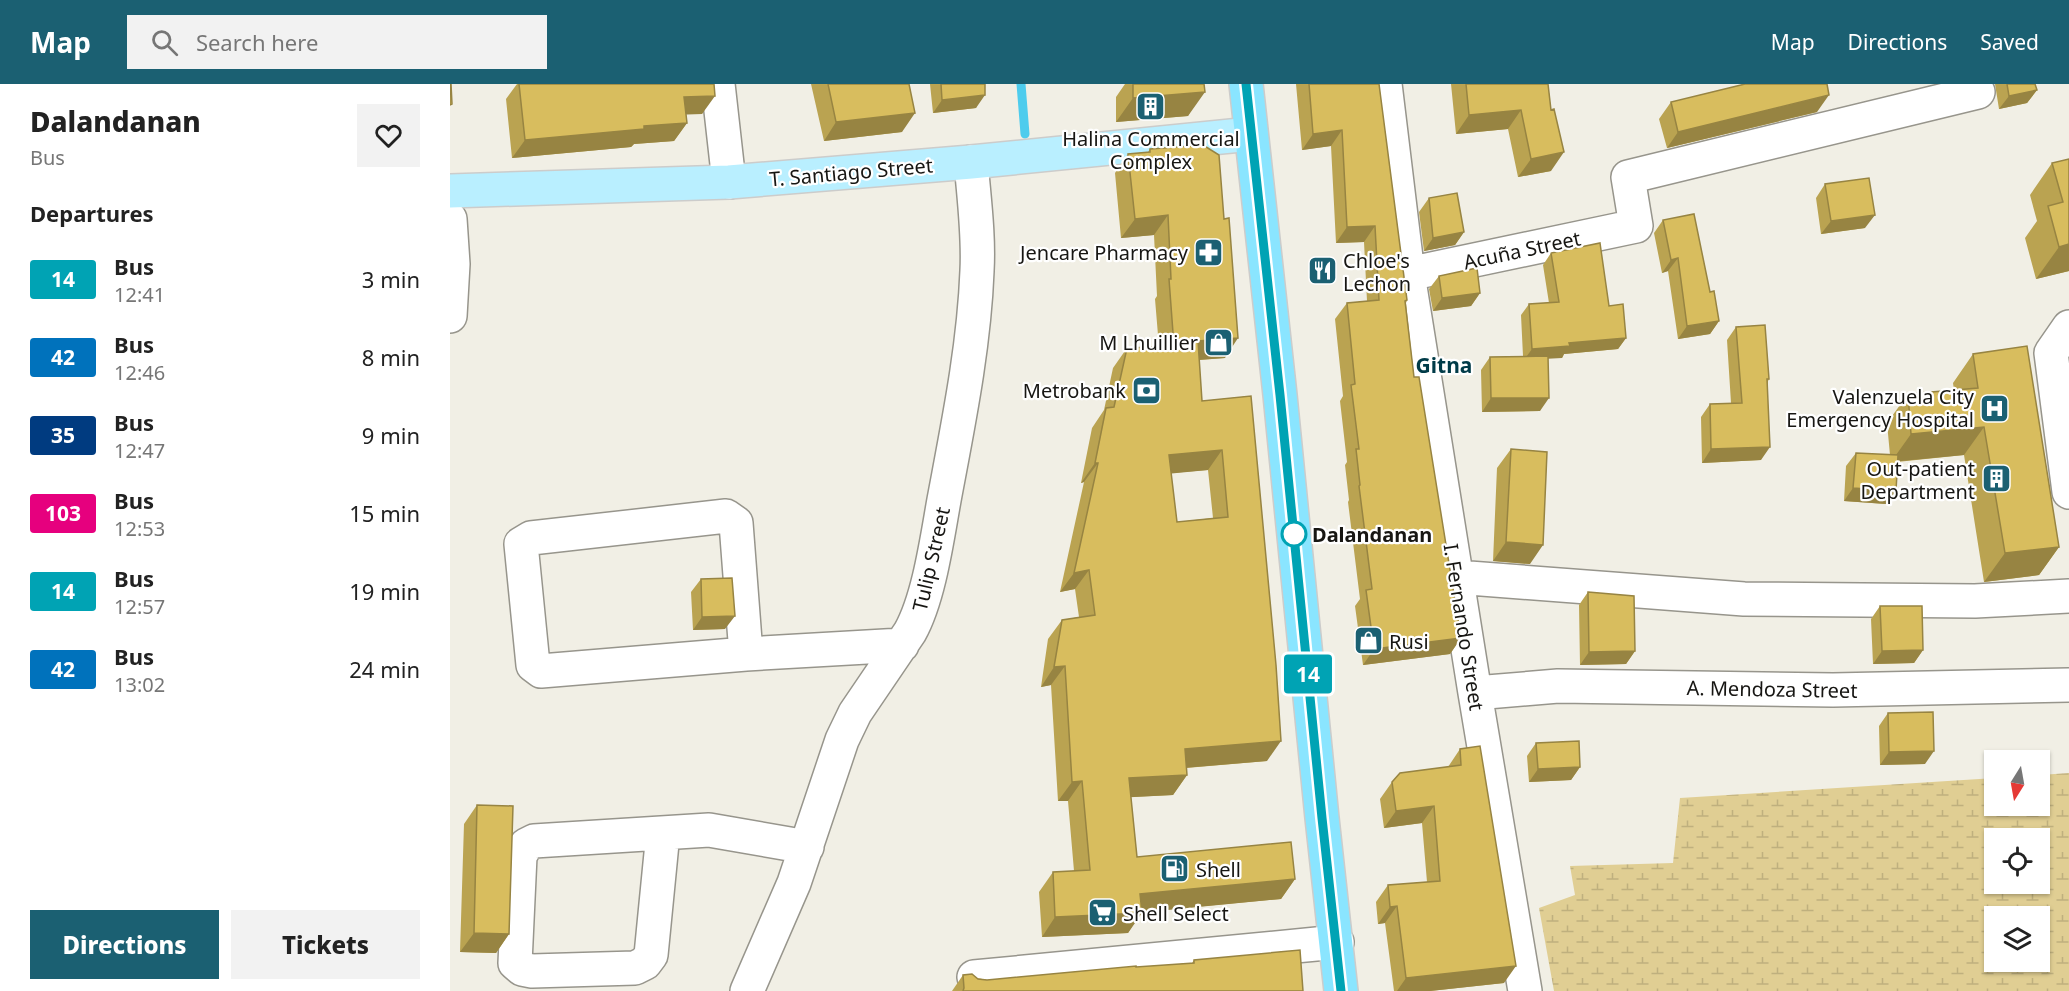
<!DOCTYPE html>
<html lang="en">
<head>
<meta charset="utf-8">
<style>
	body { margin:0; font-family:"Noto Sans",sans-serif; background:#f2f2f2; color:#222; height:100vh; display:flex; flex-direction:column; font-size:22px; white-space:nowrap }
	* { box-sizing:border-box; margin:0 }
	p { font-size:20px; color:#767676 }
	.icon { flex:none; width:33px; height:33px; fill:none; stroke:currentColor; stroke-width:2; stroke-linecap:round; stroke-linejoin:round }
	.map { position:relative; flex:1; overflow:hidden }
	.sheet { display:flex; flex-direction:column; background:#fff; width:450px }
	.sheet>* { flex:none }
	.badge { padding:0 12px; border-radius:4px; font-size:21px; line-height:39px }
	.needle { width:39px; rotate:191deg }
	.controls { position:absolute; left:1534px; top:666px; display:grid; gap:12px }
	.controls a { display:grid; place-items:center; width:66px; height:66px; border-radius:0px; background:#fff; box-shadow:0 2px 4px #0004; font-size:30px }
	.map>.badge { position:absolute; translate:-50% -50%; box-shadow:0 0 0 3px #fff }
	h2 { padding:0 30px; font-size:22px; line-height:54px }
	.round { display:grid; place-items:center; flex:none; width:63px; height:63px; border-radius:0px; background:#f2f2f2 }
	.head { display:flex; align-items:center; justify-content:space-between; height:102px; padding:0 30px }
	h1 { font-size:28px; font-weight:800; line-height:45px }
	.cta { display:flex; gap:12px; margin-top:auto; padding:12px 30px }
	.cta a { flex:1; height:69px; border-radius:0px; background:#1b6072; color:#fff; font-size:24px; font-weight:800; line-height:69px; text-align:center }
	.cta a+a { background:#f2f2f2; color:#222 }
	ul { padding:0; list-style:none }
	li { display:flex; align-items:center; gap:18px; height:78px; padding:0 30px }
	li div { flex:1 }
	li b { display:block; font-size:22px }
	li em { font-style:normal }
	li .badge { min-width:66px; font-weight:700; text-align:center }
	header { display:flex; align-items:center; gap:36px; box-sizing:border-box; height:84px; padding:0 30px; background:#1b6072; color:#fff }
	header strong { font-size:28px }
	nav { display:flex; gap:33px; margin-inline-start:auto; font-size:21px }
	.search { width:420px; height:54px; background:#f2f2f2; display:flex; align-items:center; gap:15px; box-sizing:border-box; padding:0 21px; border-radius:0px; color:#767676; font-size:22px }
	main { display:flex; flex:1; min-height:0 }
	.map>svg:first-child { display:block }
	.wetland { fill:url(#wetland-marsh); fill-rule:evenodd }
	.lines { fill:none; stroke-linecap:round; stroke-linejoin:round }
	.stream { stroke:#4ecced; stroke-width:9 }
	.minor-casing { stroke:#97958c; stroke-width:36 }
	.major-casing { stroke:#cccccb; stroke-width:36 }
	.highway-casing { stroke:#cccccb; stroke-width:36 }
	.minor { stroke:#fff; stroke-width:33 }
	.major { stroke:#b9efff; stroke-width:33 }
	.highway { stroke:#8ae5ff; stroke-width:33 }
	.wall { fill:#baa351; fill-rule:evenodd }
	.shaded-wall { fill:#978442 }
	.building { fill:#d8bd5e; stroke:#978442; stroke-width:1.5; fill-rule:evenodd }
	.line-casing { stroke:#fff; stroke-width:14 }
	.line { stroke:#00a3b4; stroke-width:9 }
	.stop-dot { fill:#fff; stroke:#00a3b4; stroke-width:3 }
	.labels { text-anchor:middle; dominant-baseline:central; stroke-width:4.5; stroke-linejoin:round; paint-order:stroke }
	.poi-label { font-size:20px; fill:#171613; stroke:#fff; text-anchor:end }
	.street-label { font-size:20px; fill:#171613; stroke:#fff }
	.stop-label { font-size:20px; font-weight:bold; fill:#171613; stroke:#fff; text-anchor:start }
	.neighbourhood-label { font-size:21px; font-weight:bold; fill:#003b48; stroke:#fff }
</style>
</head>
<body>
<header>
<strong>Map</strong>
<div class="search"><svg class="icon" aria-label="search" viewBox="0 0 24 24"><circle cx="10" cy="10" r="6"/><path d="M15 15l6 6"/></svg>Search here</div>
<nav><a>Map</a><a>Directions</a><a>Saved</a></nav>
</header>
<main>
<section class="sheet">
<div class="head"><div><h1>Dalandanan</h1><p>Bus</p></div><a class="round"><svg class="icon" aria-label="heart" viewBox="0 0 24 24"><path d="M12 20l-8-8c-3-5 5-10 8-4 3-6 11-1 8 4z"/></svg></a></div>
<h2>Departures</h2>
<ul>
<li><span class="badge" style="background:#00a3b4;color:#fff">14</span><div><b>Bus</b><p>12:41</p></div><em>3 min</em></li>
<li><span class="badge" style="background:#0072bc;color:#fff">42</span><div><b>Bus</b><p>12:46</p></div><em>8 min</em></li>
<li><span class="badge" style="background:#003b80;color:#fff">35</span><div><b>Bus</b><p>12:47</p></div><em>9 min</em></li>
<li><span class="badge" style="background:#e6007e;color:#fff">103</span><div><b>Bus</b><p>12:53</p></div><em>15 min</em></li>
<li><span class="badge" style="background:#00a3b4;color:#fff">14</span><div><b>Bus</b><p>12:57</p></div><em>19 min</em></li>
<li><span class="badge" style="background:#0072bc;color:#fff">42</span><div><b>Bus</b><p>13:02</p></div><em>24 min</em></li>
</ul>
<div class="cta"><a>Directions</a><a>Tickets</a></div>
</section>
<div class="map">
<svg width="1619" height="907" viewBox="0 0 1619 907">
	<defs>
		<pattern id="wetland-marsh" width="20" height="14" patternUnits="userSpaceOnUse" patternTransform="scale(1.5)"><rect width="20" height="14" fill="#e0ce93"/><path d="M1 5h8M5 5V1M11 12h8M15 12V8" fill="none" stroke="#bfb07e"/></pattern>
	</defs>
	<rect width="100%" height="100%" fill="#f1efe5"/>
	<path class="wetland" d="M1619 689V907H1104L1089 824 1125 811 1120 782 1223 779 1230 714 1545 694V722H1590V691ZM1545 754H1590V800H1545ZM1545 832H1590V878H1545Z"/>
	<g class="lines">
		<path class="stream" d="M571 0 575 50"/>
		<defs>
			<path id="minor" d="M268 0 279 98
				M935 0 958 190 1025 609 1075 907
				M0 135 3 180 0 232
				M958 190 1186 142 1178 93 1528 8
				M1619 243 1601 269 1619 408
				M1006 493 1294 515 1525 517 1619 512
				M296 570 286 439 276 432 81 454 71 460 83 581 91 587 296 570 452 561
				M1025 609 1108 602 1383 606 1619 601
				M213 749 201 871 195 879 185 884 82 887 72 885 65 879 70 772 76 761 84 757 259 746 357 763
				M524 893 887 858
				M297 907 344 799 392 656 405 629 460 548C479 514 487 455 494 416 508 341 524 264 527 187 529 151 524 115 521 78"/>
			<path id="major" d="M0 107 279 98 521 78 801 50"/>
			<path id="highway" d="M796 0 830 311 872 734 891 907"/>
		</defs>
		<use href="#minor" class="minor-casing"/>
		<use href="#major" class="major-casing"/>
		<use href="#highway" class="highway-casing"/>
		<use href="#minor" class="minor"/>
		<use href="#major" class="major"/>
		<use href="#highway" class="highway"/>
	</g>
	<path class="wall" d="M67 0H264L252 30H236L237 39 224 57 184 60 181 63 62 74 56 15Z
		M361 0H459L452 48 374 57Z
		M480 0H535L526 24 483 29Z
		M675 0H754L738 32 666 38V13Z
		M846 0H929L957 216 956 219 964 293 1011 554 1000 570 913 581 905 522 910 515 898 418 899 416 895 381 897 378 890 317 893 312 885 235 897 219 917 217 914 158 886 159 881 62 852 66Z
		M1001 0H1098L1101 26V87L1068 93 1058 45 1006 50Z
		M1545 0H1585L1587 6 1577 19 1549 25Z
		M1221 18 1367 28 1217 64 1209 35Z
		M700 65 775 274 749 276 752 317 801 312 817 677 736 684 737 691 723 711 681 713 687 773 845 795 831 815 691 828 678 849 592 853 589 808 603 788 624 787 618 717H608L601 601 591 603 598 555 612 536 629 533 625 505 610 508 634 398 631 399 642 344 654 326 663 284 677 264 709 263 705 215 707 212 704 151 671 154 665 89 678 70 698 68ZM758 386 763 434 727 438 721 389Z
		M1619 75V187L1586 195 1575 154 1587 137 1580 111 1602 79Z
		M1375 100 1415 144 1371 150 1366 114Z
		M979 114 1014 148 1005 161 974 167 969 128Z
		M1213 136 1260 208 1269 237 1260 250 1228 255 1218 187 1212 189 1204 149Z
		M1101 169 1159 222 1176 254 1168 265 1114 270 1112 274H1098L1090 327 1032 328 1031 286 1040 273 1073 272 1071 231 1079 220 1099 219 1093 181Z
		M989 192 1030 209 1021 222 983 227 979 205Z
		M1286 243 1319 295 1318 297 1311 376 1252 379 1251 333 1260 320 1281 319 1277 256Z
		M1523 270 1609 463 1589 491 1534 498 1514 371 1447 378 1446 407 1436 420 1394 417 1396 382 1406 369 1440 371 1437 339 1458 310 1504 306 1503 299Z
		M1061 365 1080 480 1043 477 1047 384Z
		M251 495 275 545 243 546 241 508Z
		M1138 508 1185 567 1176 580 1130 581 1129 521Z
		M1430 522 1473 566 1464 579 1423 580 1421 535Z
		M1438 629 1475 680 1430 681 1429 642Z
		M1086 659 1130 683 1121 696 1079 698 1077 672Z
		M1010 665 1054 899 980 907H944L935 839 928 840 926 818 938 801 977 798 972 739 934 744 930 715 942 698 998 683Z
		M27 721 59 850 46 869 10 868 14 740Z
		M744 876 853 907H502L513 891 537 896 742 879Z"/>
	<path class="shaded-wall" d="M1587 6 1577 19 1549 25 1559 12Z
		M755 8 738 32 666 38 683 14Z
		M535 11 526 24 483 29 492 16Z
		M1379 11 1367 28 1217 64 1228 48Z
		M265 12 252 30 222 31 234 13Z
		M1071 26 1058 45 1006 50 1019 31Z
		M465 29 452 48 374 57 386 38Z
		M237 39 224 57 184 60 181 63 62 74 75 56 194 42Z
		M892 46 881 62 852 66 863 50Z
		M1114 68 1101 87 1068 93 1081 75Z
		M718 131 704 151 671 154 685 135Z
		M1425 131 1415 144 1371 150 1381 137Z
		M925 142 914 158 886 159 897 143Z
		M1014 148 1005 161 974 167 983 154Z
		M1619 160V187L1586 195 1609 163Z
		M1228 174 1218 187 1212 189 1221 176Z
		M1030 209 1021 222 983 227 992 214Z
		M1269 237 1260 250 1228 255 1237 242Z
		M788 254 775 274 734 277 748 257Z
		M1176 254 1168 265 1114 270 1112 274 1074 276 1082 265 1119 259Z
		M1041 314H1099L1090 327 1032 328Z
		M1534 343 1514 371 1441 378 1461 350Z
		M1320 363 1311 376 1252 379 1261 365Z
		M772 366 758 386 706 391 719 371Z
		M645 379H648L634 398 631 399Z
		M1403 404 1446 407 1436 420 1394 417Z
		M1056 458 1093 461 1080 480 1043 477Z
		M1609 463 1589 491 1534 498 1555 469Z
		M639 486 625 505 610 508 624 489Z
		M285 532 275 545 243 546 252 533Z
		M1011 554 1000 570 913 581 924 565Z
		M1473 566 1464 579 1423 580 1432 567Z
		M1185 567 1176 580 1130 581 1139 568Z
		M615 582 601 601 591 603 604 583Z
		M831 657 817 677 721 685 735 665Z
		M1484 667 1475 680 1430 681 1439 668Z
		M1130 683 1121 696 1079 698 1088 685Z
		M737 691 723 711 665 714 679 694Z
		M632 697 618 717H608L622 698Z
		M984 722 972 739 934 744 946 727Z
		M845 795 831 815 676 830 690 810Z
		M947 822 935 839 928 840 940 823Z
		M692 829 678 849 592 853 605 833Z
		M24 849 59 850 46 869 10 868Z
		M1066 882 1054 899 980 907H947L956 894Z"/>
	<path class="building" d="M0 0H1L2 20 0 21Z
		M69 0H264L265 12 234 13 237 39 194 42V45L75 56Z
		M378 0H459L465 29 386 38Z
		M491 0H535V11L492 16Z
		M683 0H754L755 8 683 14Z
		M859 0H929L957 216 955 217 964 293H969L1011 554 924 565 916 506 922 505 909 402 910 401 906 365H909L901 301 905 300 897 219 929 216 925 142 897 143 892 46 863 50Z
		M1016 0H1098L1101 26 1104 25 1114 68 1081 75 1071 26 1019 31Z
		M1295 0H1377L1379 11 1228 48 1221 18Z
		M1557 0H1585L1587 6 1559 12Z
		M753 61 769 71 774 135 779 134 788 254 748 257 752 317 801 312 826 581 831 657 735 665 737 691 679 694 687 773 841 758 845 795 690 810 692 829 605 833 603 788 640 786 632 697 622 698 615 582 604 583 612 536 645 531 639 486 624 489 648 379H645L656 324 664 323 677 264 724 262 719 195H721L718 131 685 135 678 70 700 68V65ZM772 366 778 433 727 438 719 371Z
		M1619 75V160L1609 163 1598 122 1613 118 1602 79Z
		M1419 94 1425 131 1381 137 1375 100Z
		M1007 109 1014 148 983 154 979 114Z
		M1244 130 1260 208 1264 207 1269 237 1237 242 1228 174 1221 176 1213 136Z
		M1150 159 1159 222 1173 220 1176 254 1119 259 1120 262 1082 265 1079 220 1109 218 1101 169Z
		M1027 184 1030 209 992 214 989 192Z
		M1315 241 1319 295H1317L1320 363 1261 365 1260 320 1292 319 1286 243Z
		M1577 262 1609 463 1555 469 1534 343 1461 350 1458 310 1528 304 1523 270Z
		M1098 272 1099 314H1041L1040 273Z
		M1061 365 1097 368 1093 461 1056 458Z
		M1406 369 1448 371 1446 407 1403 404Z
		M282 494 285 532 252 533 251 495Z
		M1138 508 1184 512 1185 567 1139 568Z
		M1430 522H1472L1473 566 1432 567Z
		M1483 628 1484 667 1439 668 1438 629Z
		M1129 657 1130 683 1088 685 1086 659Z
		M1030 662 1066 882 956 894 947 822 940 823 938 801 990 797 984 722 946 727 942 698 950 689 1011 681 1010 665Z
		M27 721 63 722 59 850 24 849Z
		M850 866 853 907H513L514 904 513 891 522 890 528 895 537 896 686 882V883L744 879V876Z"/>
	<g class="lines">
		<defs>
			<path id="line" d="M796 0 830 311 872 734 891 907"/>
		</defs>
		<use href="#line" class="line-casing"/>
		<use href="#line" class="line"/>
	</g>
	<defs>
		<symbol id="building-square" viewBox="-11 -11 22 22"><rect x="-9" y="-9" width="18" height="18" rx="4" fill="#1b6072" stroke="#fff"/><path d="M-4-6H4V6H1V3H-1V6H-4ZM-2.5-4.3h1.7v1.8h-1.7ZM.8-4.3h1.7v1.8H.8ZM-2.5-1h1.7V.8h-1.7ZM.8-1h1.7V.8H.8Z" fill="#fff"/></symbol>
		<symbol id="pharmacy-square" viewBox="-11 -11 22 22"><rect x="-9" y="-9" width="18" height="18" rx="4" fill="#1b6072" stroke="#fff"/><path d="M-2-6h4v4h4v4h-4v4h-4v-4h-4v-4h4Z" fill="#fff"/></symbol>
		<symbol id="restaurant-square" viewBox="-11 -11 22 22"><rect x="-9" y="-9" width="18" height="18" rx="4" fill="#1b6072" stroke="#fff"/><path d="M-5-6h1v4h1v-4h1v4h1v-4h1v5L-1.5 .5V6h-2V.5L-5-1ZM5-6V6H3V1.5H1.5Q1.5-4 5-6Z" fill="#fff"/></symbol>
		<symbol id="shop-square" viewBox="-11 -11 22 22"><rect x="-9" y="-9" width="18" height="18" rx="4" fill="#1b6072" stroke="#fff"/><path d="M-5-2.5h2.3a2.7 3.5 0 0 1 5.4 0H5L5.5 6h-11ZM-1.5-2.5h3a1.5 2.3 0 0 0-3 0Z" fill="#fff"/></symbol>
		<symbol id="bank-square" viewBox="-11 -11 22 22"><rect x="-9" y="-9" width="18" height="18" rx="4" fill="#1b6072" stroke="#fff"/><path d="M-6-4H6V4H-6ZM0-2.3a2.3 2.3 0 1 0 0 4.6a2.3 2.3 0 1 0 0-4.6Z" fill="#fff"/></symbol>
		<symbol id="hospital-square" viewBox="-11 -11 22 22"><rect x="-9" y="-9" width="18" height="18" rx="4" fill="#1b6072" stroke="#fff"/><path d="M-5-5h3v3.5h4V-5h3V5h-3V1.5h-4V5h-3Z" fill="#fff"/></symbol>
		<symbol id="fuel-square" viewBox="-11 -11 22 22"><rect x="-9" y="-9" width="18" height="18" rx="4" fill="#1b6072" stroke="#fff"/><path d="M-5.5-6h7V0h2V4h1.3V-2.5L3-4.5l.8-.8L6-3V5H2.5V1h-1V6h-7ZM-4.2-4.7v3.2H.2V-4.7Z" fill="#fff"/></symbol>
		<symbol id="supermarket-square" viewBox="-11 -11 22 22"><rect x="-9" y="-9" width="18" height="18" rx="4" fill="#1b6072" stroke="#fff"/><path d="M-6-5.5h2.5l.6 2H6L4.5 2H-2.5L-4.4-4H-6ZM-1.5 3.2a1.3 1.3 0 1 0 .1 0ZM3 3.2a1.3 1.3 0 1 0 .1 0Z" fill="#fff"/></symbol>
	</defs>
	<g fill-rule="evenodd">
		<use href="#building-square" x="684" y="6" width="33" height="33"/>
		<use href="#pharmacy-square" x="742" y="152" width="33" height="33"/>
		<use href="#restaurant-square" x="856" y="170" width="33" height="33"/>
		<use href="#shop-square" x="752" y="242" width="33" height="33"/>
		<use href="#bank-square" x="680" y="290" width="33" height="33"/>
		<use href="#hospital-square" x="1528" y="308" width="33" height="33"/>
		<use href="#building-square" x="1530" y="378" width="33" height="33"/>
		<use href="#shop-square" x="902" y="540" width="33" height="33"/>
		<use href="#fuel-square" x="708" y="768" width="33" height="33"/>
		<use href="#supermarket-square" x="636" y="812" width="33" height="33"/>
	</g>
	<circle class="stop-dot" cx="844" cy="450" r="12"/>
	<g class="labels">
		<g class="poi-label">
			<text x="701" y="54" text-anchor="middle">Halina Commercial<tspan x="701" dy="23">Complex</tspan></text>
			<text x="738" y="168">Jencare Pharmacy</text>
			<text x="893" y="176" text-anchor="start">Chloe's<tspan x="893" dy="23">Lechon</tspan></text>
			<text x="748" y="258">M Lhuillier</text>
			<text x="676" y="306">Metrobank</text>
			<text x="1524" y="312">Valenzuela City<tspan x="1524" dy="23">Emergency Hospital</tspan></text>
			<text x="1525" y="384">Out-patient<tspan x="1525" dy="23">Department</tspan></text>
			<text x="939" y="557" text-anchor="start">Rusi</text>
			<text x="746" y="785" text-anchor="start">Shell</text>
			<text x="673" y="829" text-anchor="start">Shell Select</text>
		</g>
		<g class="street-label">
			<text transform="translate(401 88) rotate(-5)">T. Santiago Street</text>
			<text transform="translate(1072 166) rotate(-12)">Acuña Street</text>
			<text transform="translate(481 475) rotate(-77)">Tulip Street</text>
			<text transform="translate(1014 543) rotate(81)">I. Fernando Street</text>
			<text transform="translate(1322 605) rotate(1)">A. Mendoza Street</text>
		</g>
		<g class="stop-label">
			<text x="862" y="450">Dalandanan</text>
		</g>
		<g class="neighbourhood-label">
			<text x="994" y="281">Gitna</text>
		</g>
	</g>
</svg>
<div class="controls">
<a><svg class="needle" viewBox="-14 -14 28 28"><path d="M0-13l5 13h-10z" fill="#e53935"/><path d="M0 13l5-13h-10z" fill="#767676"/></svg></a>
<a><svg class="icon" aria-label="locate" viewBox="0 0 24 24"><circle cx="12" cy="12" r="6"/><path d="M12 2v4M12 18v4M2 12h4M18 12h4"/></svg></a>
<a><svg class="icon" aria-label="layers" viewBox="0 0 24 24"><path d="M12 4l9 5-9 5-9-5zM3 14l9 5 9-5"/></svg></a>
</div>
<b class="badge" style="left:858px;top:590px;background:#00a3b4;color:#fff">14</b>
</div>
</main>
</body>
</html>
